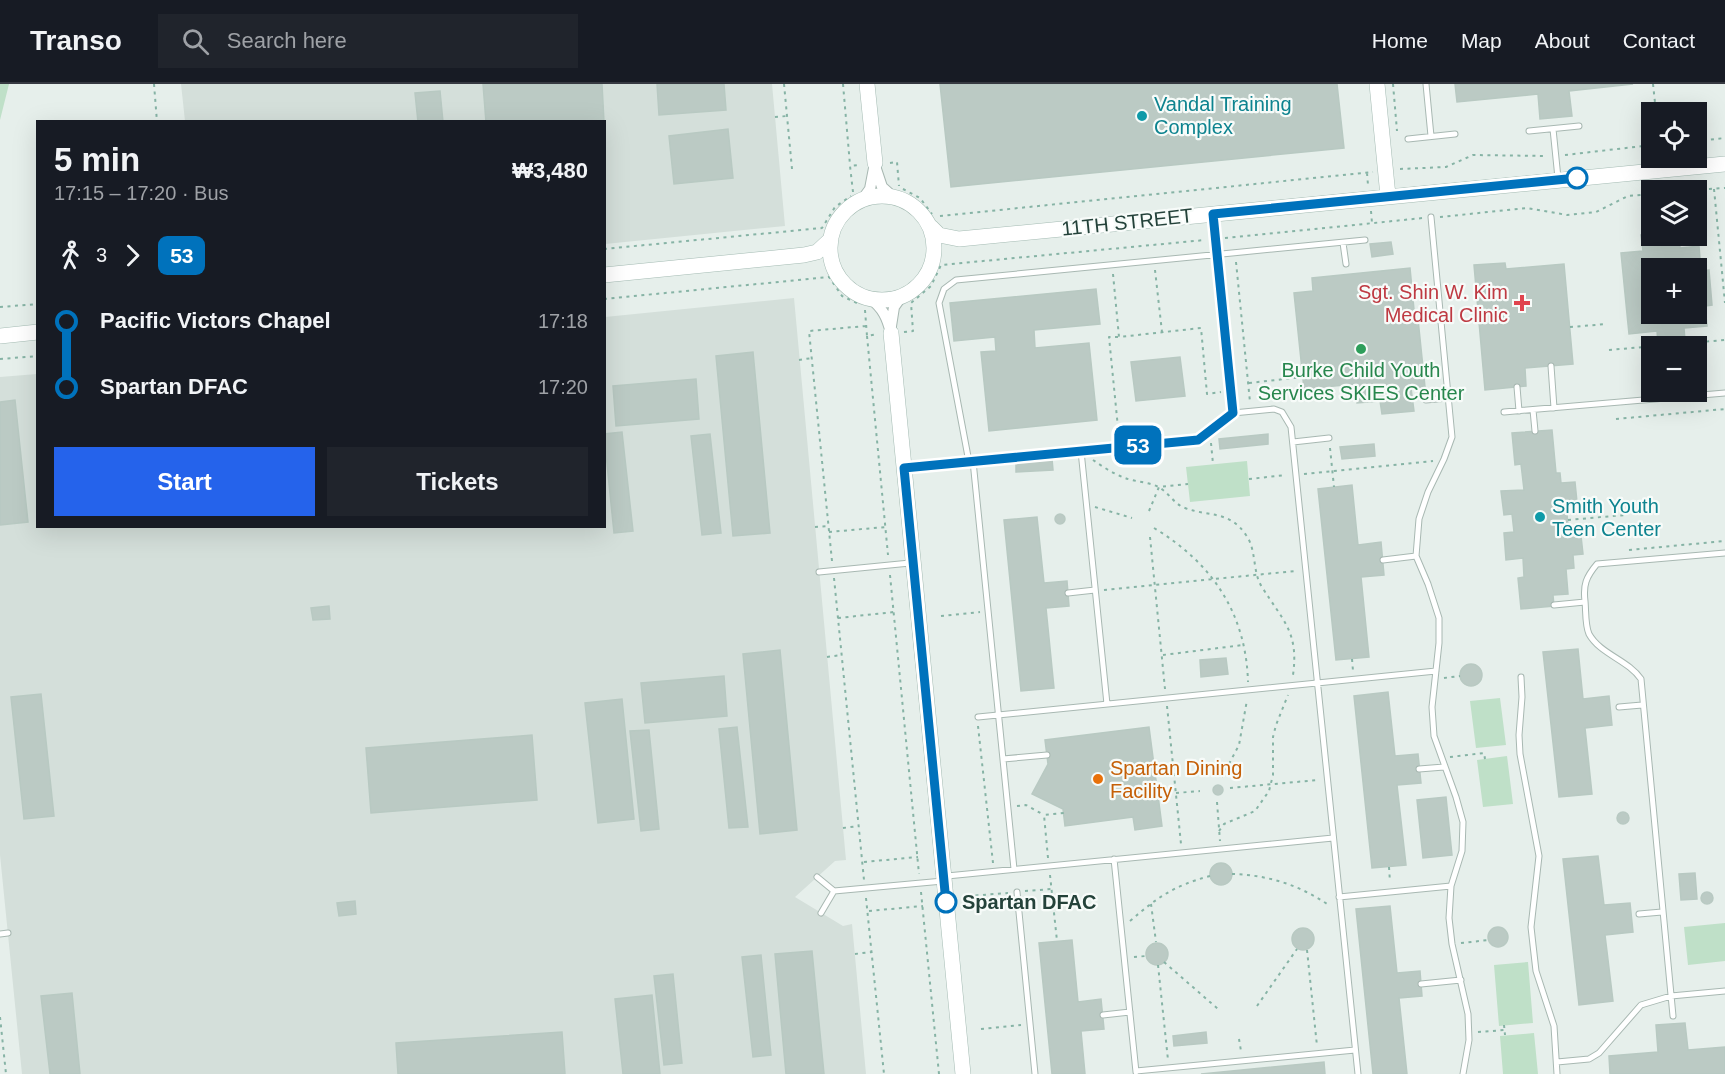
<!DOCTYPE html>
<html lang="en">
<head>
<meta charset="utf-8">
<style>
	body { margin:0; font-family:Arial,sans-serif; background:#20242c; color:#f1f3f6; height:100vh; display:flex; flex-direction:column; font-size:22px; white-space:nowrap }
	* { box-sizing:border-box; margin:0 }
	p { font-size:20px; color:#9ea1a6 }
	.icon { flex:none; width:33px; height:33px; fill:none; stroke:currentColor; stroke-width:2; stroke-linecap:round; stroke-linejoin:round }
	.map { position:relative; flex:1; overflow:hidden }
	.panel { position:absolute; left:36px; top:36px; width:570px; height:408px; display:flex; flex-direction:column; background:#171b24; border-radius:0px; box-shadow:0 6px 24px #0002 }
	.panel>* { flex:none }
	.badge { padding:0 12px; border-radius:9px; font-size:21px; line-height:39px }
	.fabs { position:absolute; left:1641px; top:18px; display:grid; gap:12px }
	.fabs a { display:grid; place-items:center; width:66px; height:66px; border-radius:0px; background:#171b24; box-shadow:0 6px 24px #0002; font-size:30px }
	.map>.badge { position:absolute; translate:-50% -50%; box-shadow:0 0 0 3px #fff }
	.legs { display:flex; align-items:center; gap:9px; height:66px; padding:0 18px; font-size:20px }
	.legs p { margin-inline-start:auto }
	.overview { display:flex; align-items:center; justify-content:space-between; height:102px; padding:0 18px }
	h1 { font-size:33px; font-weight:700; line-height:45px }
	.action { display:flex; gap:12px; margin-top:auto; padding:12px 18px }
	.action a { flex:1; height:69px; border-radius:0px; background:#2563eb; color:#fff; font-size:24px; font-weight:700; line-height:69px; text-align:center }
	.action a+a { background:#20242c; color:#f1f3f6 }
	ul { padding:0 18px; list-style:none }
	li { display:flex; align-items:center; gap:21px; height:66px; font-size:22px }
	li i { display:grid; place-items:center; width:9px; height:100%; margin:0 8px; background:currentColor }
	li i::after { content:''; width:15px; height:15px; margin:-8px; border:4px solid; border-radius:50%; background:#171b24 }
	li p { margin-inline-start:auto }
	li:first-child i { background:linear-gradient(#0000 50%,currentColor 0) }
	li:last-child i { background:linear-gradient(currentColor 50%,#0000 0) }
	header { display:flex; align-items:center; gap:36px; box-sizing:border-box; height:84px; padding:0 30px; background:#171b24; border-bottom:2px solid #363941 }
	header strong { font-size:28px }
	nav { display:flex; gap:33px; margin-inline-start:auto; font-size:21px }
	.search { width:420px; height:54px; background:#20242c; display:flex; align-items:center; gap:15px; box-sizing:border-box; padding:0 21px; border-radius:0px; color:#9ea1a6; font-size:22px }
	.map>svg:first-child { display:block }
	.built { fill:#d4dfda }
	.green { fill:#bfe0c8 }
	.building { fill:#bbcac4; stroke:#b8c9c2; stroke-width:1.5; fill-rule:evenodd }
	.lines { fill:none; stroke-linecap:round; stroke-linejoin:round }
	.lane-casing { stroke:#a8b8b2; stroke-width:7 }
	.street-casing { stroke:#a8b8b2; stroke-width:12 }
	.secondary-casing { stroke:#a4bbb3; stroke-width:16 }
	.path { stroke:#86b3a5; stroke-width:2; stroke-dasharray:3 4.5; stroke-linecap:butt }
	.lane { stroke:#fff; stroke-width:5 }
	.street { stroke:#fff; stroke-width:10 }
	.secondary { stroke:#fff; stroke-width:15 }
	.line-1-casing { stroke:#fff; stroke-width:14 }
	.line-1 { stroke:#0072bc; stroke-width:9 }
	.culture-dot { fill:#0f9aa8; stroke:#f7fbf9; stroke-width:2 }
	.stop-1-dot { fill:#fff; stroke:#0072bc; stroke-width:3 }
	.health-dot { fill:#e0444e; stroke:#f7fbf9; stroke-width:2 }
	.leisure-dot { fill:#2e9e5b; stroke:#f7fbf9; stroke-width:2 }
	.food-dot { fill:#e8710a; stroke:#f7fbf9; stroke-width:2 }
	.labels { text-anchor:middle; dominant-baseline:central; stroke-width:4.5; stroke-linejoin:round; paint-order:stroke }
	.culture-label { font-size:20px; fill:#0d838f; stroke:#f7fbf9; text-anchor:start }
	.street-label { font-size:20px; fill:#24423a; stroke:#f7fbf9 }
	.health-label { font-size:20px; fill:#be3a42; stroke:#f7fbf9; text-anchor:end }
	.leisure-label { font-size:20px; fill:#27864d; stroke:#f7fbf9 }
	.food-label { font-size:20px; fill:#c56008; stroke:#f7fbf9; text-anchor:start }
	.stop-label { font-size:20px; font-weight:bold; fill:#24423a; stroke:#f7fbf9; text-anchor:start }
</style>
</head>
<body>
<header>
<strong>Transo</strong>
<div class="search"><svg class="icon" aria-label="search" viewBox="0 0 24 24"><circle cx="10" cy="10" r="6"/><path d="M15 15l6 6"/></svg>Search here</div>
<nav><a>Home</a><a>Map</a><a>About</a><a>Contact</a></nav>
</header>
<div class="map">
<svg width="1725" height="990" viewBox="0 0 1725 990">
	<rect width="100%" height="100%" fill="#e6efeb"/>
	<path class="built" d="M181 0H772L785 142 605 160 604 38 185 37Z
		M794 214 846 776 835 777 795 813 843 842 852 840 866 990H22L0 771V293L37 290 38 442H604L605 233Z"/>
	<path class="green" d="M0 0H9L0 36Z
		M1247 377 1250 412 1190 418 1186 383Z
		M1500 614 1506 661 1476 664 1470 617Z
		M1507 672 1513 720 1483 723 1477 676Z
		M1725 839V877L1688 881 1684 843Z
		M1528 878 1533 939 1499 942 1494 881Z
		M1534 949 1538 990H1503L1500 952Z"/>
	<path class="building" d="M483 0H602L604 38H486Z
		M657 0H724L726 26 659 31Z
		M940 0H1337L1344 64 951 103Z
		M1455 0H1633L1569 7 1572 32 1540 35 1538 10 1457 18Z
		M440 7 443 38H418L415 9Z
		M728 45 733 94 674 100 669 52Z
		M1652 150 1679 152 1680 164 1699 162 1701 187 1709 186 1712 221 1705 222 1707 242 1684 244 1685 256 1658 259 1657 247 1629 250 1621 169 1643 167 1641 151ZM1652 184H1696V230H1652Z
		M1391 158 1393 170 1372 173 1370 160Z
		M1505 179 1506 185 1564 180 1573 280 1525 284 1526 302 1485 306 1474 181Z
		M1410 184 1415 236 1418 235 1425 303 1411 304 1414 327 1382 330 1380 317 1357 319 1355 300 1304 305 1294 209 1313 207 1312 194Z
		M1096 205 1100 240 1034 246 1035 264 1089 259 1097 336 989 347 981 268 996 267 995 253 954 257 950 219Z
		M753 268 770 449 733 452 716 272Z
		M1180 273 1185 312 1136 317 1131 278Z
		M696 295 699 335 616 342 613 302Z
		M15 316 28 438 0 441V318Z
		M1552 346 1556 389H1560L1561 399 1575 398 1577 418H1566L1569 454 1581 452 1583 470 1573 471 1574 484 1566 485 1568 510 1553 511 1554 522 1521 525 1518 494 1524 493 1523 474 1506 476 1504 449 1514 448 1512 430 1504 431 1501 407 1524 406 1521 380 1515 381 1512 349Z
		M622 348 633 447 614 449 604 350Z
		M710 350 721 449 702 451 691 352Z
		M1268 350V360L1220 365 1219 355Z
		M1374 360 1375 372 1342 375 1340 363Z
		M1052 375 1053 386 1016 388V378Z
		M1352 401 1358 461 1381 458 1384 491 1361 493 1369 573 1336 576 1318 405Z
		M1055 435a5 5 0 1 1 10 0a5 5 0 1 1-10 0Z
		M1037 433 1044 499 1067 497 1069 522 1046 524 1054 604 1021 607 1004 436Z
		M329 522 330 535 313 536 311 524Z
		M1578 565 1583 615 1609 612 1612 641 1585 644 1592 710 1559 713 1543 568Z
		M780 566 797 746 760 750 743 570Z
		M1226 574 1228 590 1201 593 1200 576Z
		M1460 591a11 11 0 1 1 22 0a11 11 0 1 1-22 0Z
		M724 592 727 632 645 639 641 599Z
		M1388 608 1395 672 1418 670 1421 699 1397 701 1406 781 1372 784 1354 612Z
		M41 610 54 732 24 735 11 613Z
		M622 615 634 735 598 739 585 619Z
		M737 643 748 743 729 744 719 645Z
		M1149 643 1162 742 1135 746 1133 733 1065 742 1063 725 1032 710 1048 680 1045 656Z
		M649 646 659 745 641 747 630 647Z
		M532 651 537 716 371 729 366 664Z
		M1213 706a5 5 0 1 1 10 0a5 5 0 1 1-10 0Z
		M1446 713 1452 771 1423 774 1417 716Z
		M1617 734a6 6 0 1 1 12 0a6 6 0 1 1-12 0Z
		M1598 772 1604 821 1630 819 1633 848 1605 851 1613 917 1579 921 1563 775Z
		M1210 790a11 11 0 1 1 22 0a11 11 0 1 1-22 0Z
		M1695 789 1697 815 1681 816 1679 790Z
		M1701 814a6 6 0 1 1 12 0a6 6 0 1 1-12 0Z
		M355 817 356 830 339 832 337 819Z
		M1390 822 1397 889 1420 887 1422 912 1399 914 1407 990H1373L1356 825Z
		M1488 853a10 10 0 1 1 20 0a10 10 0 1 1-20 0Z
		M1292 855a11 11 0 1 1 22 0a11 11 0 1 1-22 0Z
		M1072 856 1078 918 1101 915 1104 945 1081 947 1085 990H1052L1039 859Z
		M1146 870a11 11 0 1 1 22 0a11 11 0 1 1-22 0Z
		M812 867 824 990H786L775 870Z
		M761 871 771 971 753 973 742 873Z
		M673 890 682 979 664 981 654 892Z
		M72 909 80 990H50L41 912Z
		M652 911 660 990H623L615 915Z
		M1685 939 1688 966 1725 963V990H1610L1609 972 1658 968 1656 941Z
		M562 948 565 990H398L396 959Z
		M1206 948 1207 959 1174 962 1173 952Z
		M1324 978 1325 990H1201Z"/>
	<g class="lines">
		<defs>
			<path id="lane" d="M1426 0 1431 52
				M1553 45 1558 94
				M1529 47 1579 42
				M1408 55 1455 50
				M1213 132 1233 329 1274 325 1282 328 1291 343 1358 990
				M1431 133 1452 353 1444 375 1428 408 1419 435 1416 472 1428 500 1439 534V559L1432 623 1434 652 1456 713 1463 738 1462 767 1451 802 1449 834 1452 860 1468 930 1469 956 1463 990
				M1343 159 1346 180
				M1551 282 1554 324
				M1517 303 1519 327
				M1426 316 1448 314
				M1533 326 1535 347
				M1504 328 1725 309
				M1293 358 1329 354
				M1081 367 1107 620
				M973 377 1014 785
				M969 378 939 219 944 205 956 196 1365 156
				M906 384 1198 356 1233 329
				M1383 476 1416 472
				M819 488 910 479
				M1068 509 1095 506
				M1554 521 1585 518
				M1521 593 1522 613 1519 651 1520 670 1539 772 1531 843 1533 861 1536 887 1554 942 1557 990
				M1619 623 1642 621
				M978 633 1436 587
				M1003 675 1047 671
				M1419 685 1444 683
				M1114 775 1136 988
				M947 792 1333 754
				M817 793 834 807 943 797
				M1017 808 1035 990
				M1339 813 1451 802
				M821 829 834 807
				M1639 830 1662 828
				M0 850 8 849
				M1421 900 1461 896
				M1103 931 1130 928
				M1673 932 1641 595C1628 576 1600 570 1589 550 1585 541 1586 527 1585 517 1583 501 1586 493 1597 480L1725 469
				M1557 978 1589 975 1599 969 1641 921 1671 912 1725 907
				M1136 987 1355 966"/>
			<path id="street" d="M876 85 882 103 892 112
				M862 116 870 105 875 79
				M871 215C883 225 887 233 891 249
				M891 242 894 223 901 213"/>
			<path id="secondary" d="M867 0 875 79
				M1377 0 1388 112
				M830 164a52 52 0 1 1 104 0a52 52 0 1 1-104 0Z
				M931 143 939 151 959 155 1725 80
				M604 191 804 171 817 168 831 155
				M891 249 963 990
				M0 252 38 248"/>
		</defs>
		<use href="#lane" class="lane-casing"/>
		<use href="#street" class="street-casing"/>
		<use href="#secondary" class="secondary-casing"/>
		<path class="path" d="M154 0 157 38
			M784 0 792 85
			M843 0 850 81
			M1393 0 1397 47
			M1653 0 1656 28
			M775 33 787 32
			M1696 57 1725 54
			M1565 71 1652 61
			M890 79 897 78 899 102
			M1400 85 1446 83 1473 71 1547 72
			M1367 89 1368 101
			M903 105 920 114 932 130
			M1714 105 1725 219
			M1694 106 1725 104
			M853 108 850 82 860 81
			M1371 127 1372 139
			M940 132 1373 88
			M1440 133 1527 124 1567 131 1596 128 1628 112 1652 110
			M1225 154 1423 134
			M604 165 822 144 835 123 851 112
			M1236 178 1250 318
			M1155 186 1162 248
			M1113 190 1119 253 1201 244 1207 310 1221 308
			M604 215 829 193 842 212 859 220
			M0 223 38 220
			M865 226 867 252 878 250
			M1570 243 1607 240
			M904 248 913 247 911 219 931 202 941 181 1205 156
			M867 252 888 471
			M1118 253H1109L1119 354
			M1609 266 1725 256
			M0 275 38 272
			M799 276 812 274
			M1249 299 1303 293
			M1616 335 1725 325
			M1211 359 1213 380
			M1330 364 1334 403
			M1093 376C1103 383 1114 390 1125 394 1135 398 1151 398 1160 404 1170 410 1174 420 1185 424 1209 433 1229 426 1246 451 1257 466 1252 488 1262 503 1283 537 1299 548 1293 591
			M1304 390 1433 377
			M1249 395 1286 391
			M1095 423 1132 434
			M1149 427 1159 403 1188 400
			M1568 436 1625 431
			M815 443 829 442
			M1154 444C1212 479 1246 529 1248 598
			M829 448 886 443
			M1150 453 1165 605
			M1629 466 1725 457
			M832 477 809 247 866 242
			M890 491 919 790
			M834 494 864 796
			M1104 506 1295 487
			M941 532 980 528
			M838 534 894 528
			M1163 571 1243 561
			M827 573 842 571
			M1352 575 1353 587
			M1444 594 1460 592
			M1167 622 1181 760
			M978 642 993 779
			M1450 673 1484 669 1485 675
			M1222 693 1239 661 1247 616
			M1230 704 1318 696
			M1176 709 1200 707
			M1217 718 1220 757
			M1017 722 1026 721 1044 731
			M843 744 859 742
			M1219 747 1224 740 1255 727 1269 707 1273 691V653L1276 641 1288 611
			M1048 774 1044 731 1064 729
			M864 778 918 773
			M1389 783 1390 798
			M1232 790C1268 791 1300 801 1330 822
			M1050 791 1057 857
			M1025 807 1052 805
			M921 808 939 990
			M968 812 1008 809
			M866 814 884 990
			M1151 820 1156 858
			M869 827 923 822
			M1130 837C1158 813 1173 802 1210 792
			M1461 859 1489 856
			M1307 866 1317 962
			M855 870 871 868
			M1134 873 1146 872
			M1164 878 1218 925
			M1158 881 1168 976
			M1257 922 1297 865
			M0 933 6 990
			M1504 941 1505 951
			M981 945 1021 941
			M1478 948 1505 946
			M1239 955 1241 967"/>
		<use href="#lane" class="lane"/>
		<use href="#street" class="street"/>
		<use href="#secondary" class="secondary"/>
	</g>
	<g class="lines">
		<defs>
			<path id="line-1" d="M946 818 904 384 1198 356 1233 329 1213 130 1577 94"/>
		</defs>
		<use href="#line-1" class="line-1-casing"/>
		<use href="#line-1" class="line-1"/>
	</g>
	<g class="culture-dot">
		<circle cx="1142" cy="32" r="6"/>
		<circle cx="1540" cy="433" r="6"/>
	</g>
	<g class="stop-1-dot">
		<circle cx="1577" cy="94" r="10"/>
		<circle cx="946" cy="818" r="10"/>
	</g>
	<path class="health-dot" d="M1519 210h6v6h6v6h-6v6h-6v-6h-6v-6h6z"/>
	<circle class="leisure-dot" cx="1361" cy="265" r="6"/>
	<circle class="food-dot" cx="1098" cy="695" r="6"/>
	<g class="labels">
		<g class="culture-label">
			<text x="1154" y="20">Vandal Training<tspan x="1154" dy="23">Complex</tspan></text>
			<text x="1552" y="422">Smith Youth<tspan x="1552" dy="23">Teen Center</tspan></text>
		</g>
		<g class="street-label">
			<text transform="translate(1127 138) rotate(-6)">11TH STREET</text>
		</g>
		<g class="health-label">
			<text x="1508" y="208">Sgt. Shin W. Kim<tspan x="1508" dy="23">Medical Clinic</tspan></text>
		</g>
		<g class="leisure-label">
			<text x="1361" y="286">Burke Child Youth<tspan x="1361" dy="23">Services SKIES Center</tspan></text>
		</g>
		<g class="food-label">
			<text x="1110" y="684">Spartan Dining<tspan x="1110" dy="23">Facility</tspan></text>
		</g>
		<g class="stop-label">
			<text x="962" y="818">Spartan DFAC</text>
		</g>
	</g>
</svg>
<div class="fabs">
<a><svg class="icon" aria-label="locate" viewBox="0 0 24 24"><circle cx="12" cy="12" r="6"/><path d="M12 2v4M12 18v4M2 12h4M18 12h4"/></svg></a>
<a><svg class="icon" aria-label="layers" viewBox="0 0 24 24"><path d="M12 4l9 5-9 5-9-5zM3 14l9 5 9-5"/></svg></a>
<a>+</a>
<a>−</a>
</div>
<b class="badge" style="left:1138px;top:361px;background:#0072bc;color:#fff">53</b>
<section class="panel">
<div class="overview"><div><h1>5 min</h1><p>17:15 – 17:20 · Bus</p></div><b>₩3,480</b></div>
<div class="legs"><svg class="icon" aria-label="walk" viewBox="0 0 24 24"><circle cx="13" cy="4" r="2"/><path d="M13 8l-2 6 4 7M11 14l-3 7M7 12l3-4h3l4 4"/></svg>3<svg class="icon" aria-label="forward" viewBox="0 0 24 24"><path d="M9 5l7 7-7 7"/></svg><b class="badge" style="background:#0072bc;color:#fff">53</b></div>
<ul>
<li><i style="color:#0072bc"></i><b>Pacific Victors Chapel</b><p>17:18</p></li>
<li><i style="color:#0072bc"></i><b>Spartan DFAC</b><p>17:20</p></li>
</ul>
<div class="action"><a>Start</a><a>Tickets</a></div>
</section>
</div>
</body>
</html>
